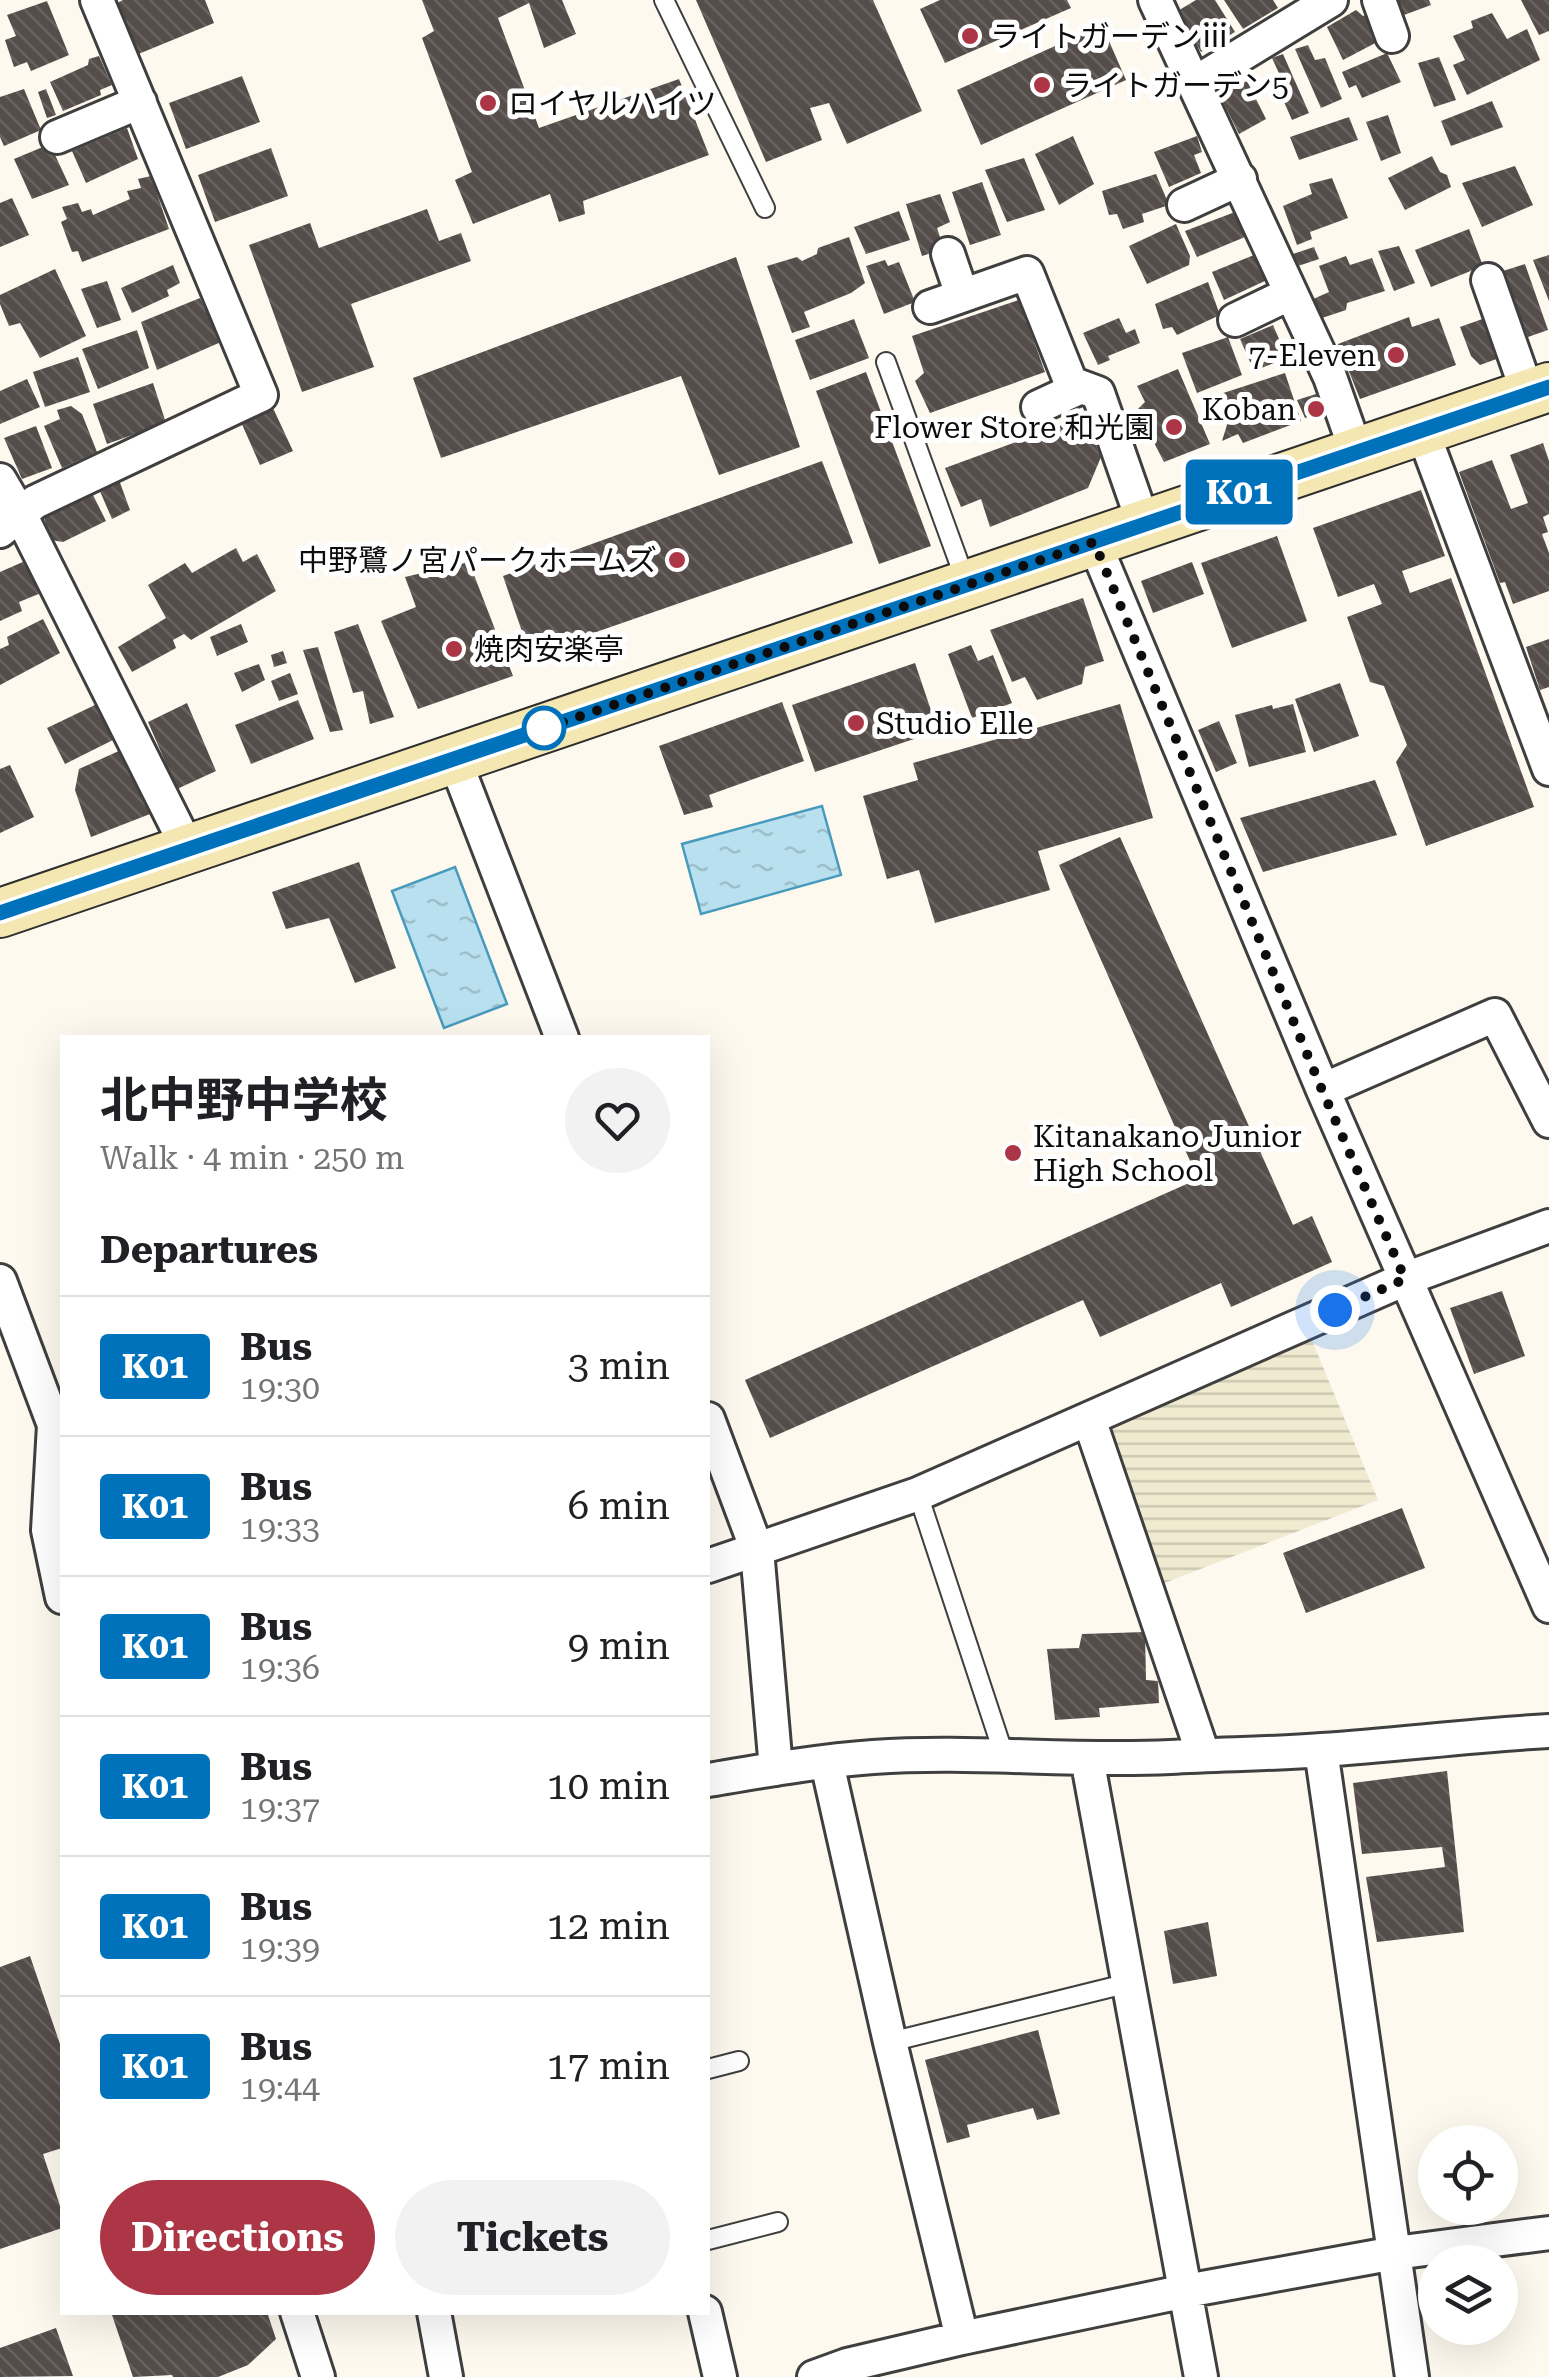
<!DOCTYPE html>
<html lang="en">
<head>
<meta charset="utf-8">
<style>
	body { margin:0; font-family:"Roboto Serif","Noto Sans JP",serif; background:#f2f2f2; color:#202124; height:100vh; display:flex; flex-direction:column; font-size:38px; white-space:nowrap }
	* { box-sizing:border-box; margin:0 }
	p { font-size:32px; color:#757577 }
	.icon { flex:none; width:55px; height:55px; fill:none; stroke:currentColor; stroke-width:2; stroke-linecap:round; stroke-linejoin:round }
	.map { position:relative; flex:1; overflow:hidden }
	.sheet { position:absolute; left:60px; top:1035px; width:650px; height:1280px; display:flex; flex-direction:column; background:#fff; border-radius:0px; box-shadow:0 10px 40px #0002 }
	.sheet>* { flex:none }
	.badge { padding:0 20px; border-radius:8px; font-size:35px; line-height:65px }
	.controls { position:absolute; left:1418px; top:2125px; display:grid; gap:20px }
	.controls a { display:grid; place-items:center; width:100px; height:100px; border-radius:50%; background:#fff; box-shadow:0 10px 40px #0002; font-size:50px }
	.you { position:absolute; width:50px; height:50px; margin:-25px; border:8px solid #fff; border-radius:50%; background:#1a73e8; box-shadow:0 0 0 15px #1a73e833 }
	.map>.badge { position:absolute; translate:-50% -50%; box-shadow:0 0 0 5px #fff }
	h2 { padding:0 40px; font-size:38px; line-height:90px }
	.round { display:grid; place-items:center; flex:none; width:105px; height:105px; border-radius:52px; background:#f2f2f2 }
	.overview { display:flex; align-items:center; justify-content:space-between; height:170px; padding:0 40px }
	h1 { font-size:48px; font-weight:700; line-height:75px }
	.action { display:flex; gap:20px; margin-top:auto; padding:20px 40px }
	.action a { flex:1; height:115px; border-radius:60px; background:#ac3546; color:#fff; font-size:40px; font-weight:700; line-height:115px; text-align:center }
	.action a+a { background:#f2f2f2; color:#202124 }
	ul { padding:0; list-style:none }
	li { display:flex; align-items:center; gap:30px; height:140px; padding:0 40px; border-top:2px solid #e0e0e0 }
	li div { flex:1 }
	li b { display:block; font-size:38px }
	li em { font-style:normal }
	li .badge { min-width:110px; font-weight:700; text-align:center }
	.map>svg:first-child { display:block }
	.farmland { fill:url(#farmland-rules) }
	.water { fill:url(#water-ripples); stroke:#489abd; stroke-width:2.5 }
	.building { fill:url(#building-back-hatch) }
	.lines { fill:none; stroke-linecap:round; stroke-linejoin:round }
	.service-casing { stroke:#3f3f3f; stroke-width:22 }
	.minor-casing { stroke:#3f3f3f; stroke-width:38 }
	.secondary-casing { stroke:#2e2e2e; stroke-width:52 }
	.service { stroke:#fff; stroke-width:18 }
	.minor { stroke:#fff; stroke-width:32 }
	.secondary { stroke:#f5e7b1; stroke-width:48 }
	.line-casing { stroke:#fff; stroke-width:22 }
	.line { stroke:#0072bc; stroke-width:15 }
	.walk { stroke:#0c0c0c; stroke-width:10; stroke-dasharray:0 18 }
	.poi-dot { fill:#ac3546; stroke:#fff; stroke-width:4 }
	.stop-dot { fill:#fff; stroke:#0072bc; stroke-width:5 }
	.labels { text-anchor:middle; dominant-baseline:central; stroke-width:10; stroke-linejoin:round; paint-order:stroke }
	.poi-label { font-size:30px; fill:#0c0c0c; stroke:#fff; text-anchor:start }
</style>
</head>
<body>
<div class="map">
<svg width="1549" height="2377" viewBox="0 0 1549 2377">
	<defs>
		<pattern id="farmland-rules" width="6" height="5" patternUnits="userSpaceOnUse" patternTransform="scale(2.5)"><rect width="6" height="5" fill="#f0ead1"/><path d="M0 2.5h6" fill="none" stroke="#cdc8b2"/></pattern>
		<pattern id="water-ripples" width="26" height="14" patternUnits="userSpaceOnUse" patternTransform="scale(2.5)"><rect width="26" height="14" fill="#b8e0ef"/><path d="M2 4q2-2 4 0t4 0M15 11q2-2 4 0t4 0" fill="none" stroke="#9dbfcc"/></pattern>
		<pattern id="building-back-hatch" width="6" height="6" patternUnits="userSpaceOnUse" patternTransform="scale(2.5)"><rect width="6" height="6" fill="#544d4a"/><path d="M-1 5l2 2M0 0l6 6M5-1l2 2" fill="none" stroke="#686260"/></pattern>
	</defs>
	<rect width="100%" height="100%" fill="#fdf9ee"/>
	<path class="farmland" d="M1311 1338 1378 1500 1162 1584 1110 1434 1118 1420Z"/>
	<path class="water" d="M822 806 841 875 701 914 682 844Z
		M455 867 507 1004 444 1028 392 891Z"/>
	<path class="building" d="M123 0H205L214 23 136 55 115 4Z
		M422 0H562L576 34 544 48 529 3 498 18 539 128 679 79 709 155 583 201 585 214 559 222 550 194 473 224 455 180 472 172 422 38 434 31Z
		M696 0H873L922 111 847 144 829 103 810 108 822 140 766 162Z
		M940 0H1067L1071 8 945 63 920 9Z
		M1196 0H1215L1235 32 1201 52 1176 12Z
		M1224 0H1273L1278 8 1243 29Z
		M1398 0H1429L1431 5 1404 15Z
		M1521 0H1549V31L1539 35Z
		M47 1 69 55 31 71 27 62 14 67 5 40 16 36 7 15Z
		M1356 10 1363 16 1370 13 1381 40 1343 60 1327 27Z
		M1492 13 1507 39 1527 29 1540 60 1467 95 1453 65 1465 60 1453 36 1473 28 1471 21Z
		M1102 25 1126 80 981 145 957 90Z
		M1308 45 1315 60 1325 58 1342 99 1321 108 1295 49Z
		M1387 53 1401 82 1362 98 1356 85 1349 88 1342 72Z
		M1283 54 1309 113 1292 120 1277 86 1283 82 1272 58Z
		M99 56 112 85 100 90 101 95 63 111 50 82 88 65 89 59Z
		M1439 57 1456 100 1434 107 1418 63Z
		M242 76 260 122 186 149 169 103Z
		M1247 81 1266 119 1239 134 1219 94Z
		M24 89 41 130 4 146 0 137V97Z
		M46 89 56 115 47 118 38 92Z
		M1492 101 1503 127 1451 146 1441 121Z
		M1388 115 1401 153 1381 161 1366 122Z
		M1349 117 1358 140 1299 160 1290 137Z
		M127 128 138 159 86 183 72 151Z
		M1073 136 1094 184 1059 205 1035 154Z
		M1197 136 1202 152 1194 155 1201 173 1169 187 1154 152Z
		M50 144 69 185 32 199 14 159Z
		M271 148 288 196 215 222 198 175Z
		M1432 156 1440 172 1447 175 1451 187 1405 210 1388 178Z
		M1024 158 1045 210 1007 222 985 170Z
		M1515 166 1533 205 1482 227 1462 183Z
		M1156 174 1169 205 1142 214 1144 222 1123 229 1117 214 1109 215 1102 191Z
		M151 176 169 229 82 262 78 251 72 252 61 222 67 219 62 207 78 203 82 212 91 209 93 215 130 199 127 191 141 188 138 179Z
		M1332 178 1348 218 1310 232 1312 239 1297 245 1283 206 1312 194 1309 184Z
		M982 182 1001 235 970 245 952 192Z
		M940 194 950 222 937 228 944 249 922 256 906 204Z
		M12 198 29 235 0 247V203Z
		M427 209 439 241 461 233 471 261 351 304 374 367 302 392 249 245 310 223 319 248Z
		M899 211 910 240 866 254 854 227Z
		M1235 212 1245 237 1197 257 1185 231Z
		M1176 224 1190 256 1189 265 1147 284 1129 246Z
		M1469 229 1483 266 1431 287 1415 250Z
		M849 237 865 283 851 293 804 312 810 327 792 333 767 266 797 257 802 261 817 254 818 248Z
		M1399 246 1415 283 1394 291 1378 251Z
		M1314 247 1319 259 1295 267 1290 255Z
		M1254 255 1267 280 1224 300 1212 272Z
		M1549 255V301L1533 260Z
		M1346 256 1350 265 1372 258 1385 291 1347 303 1346 310 1319 319 1311 300 1329 292 1319 266Z
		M736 257 800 447 719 475 681 376 441 458 413 378Z
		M885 260 888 266 899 262 915 302 884 314 866 266Z
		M1525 264 1548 330 1528 337 1503 271Z
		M173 265 180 283 167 290 169 296 132 313 121 288Z
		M55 269 86 336 40 358 20 323 9 326 0 304V295Z
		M107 281 121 320 97 328 81 289Z
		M1208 282 1220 315 1177 335 1172 327 1163 329 1155 304Z
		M200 298 221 342 157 370 141 322Z
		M1019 300 1045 372 930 413 915 381 924 373 912 336Z
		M1409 317 1412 327 1439 318 1456 365 1360 399 1338 344Z
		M1488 317 1502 357 1480 365 1471 356 1460 327Z
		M1119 318 1126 333 1135 329 1140 343 1108 356 1110 360 1098 365 1083 333Z
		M854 319 869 358 810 380 795 340Z
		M1273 325 1282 346 1293 342 1298 353 1254 371 1240 339Z
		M137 330 149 368 98 389 82 349Z
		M1228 337 1242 375 1197 393 1182 353Z
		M78 357 90 392 45 407 33 372Z
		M1178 369 1210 444 1164 462 1137 410 1145 402 1137 386Z
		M866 372 931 546 879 564 816 391Z
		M1285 373 1301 421 1243 443 1238 434 1222 441 1230 415 1227 404 1214 396Z
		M27 379 40 407 0 424V391Z
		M153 383 166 423 107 444 93 404Z
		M1316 394 1322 412 1305 418 1297 400Z
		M71 406 82 414 97 452 62 468 44 426 60 419 57 410Z
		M273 408 293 451 260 465 241 422Z
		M1084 417 1101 457 1088 488 990 527 981 499 961 507 945 468Z
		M36 426 52 468 22 479 4 438Z
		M1543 443 1549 461V514L1543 517 1548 532 1542 534 1549 553V591L1513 604 1505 582 1500 583 1459 472 1492 460 1511 509 1528 503 1510 455Z
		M822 461 853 543 530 655 503 576Z
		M119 480 130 510 112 519 99 489Z
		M1421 490 1445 556 1402 571 1410 593 1451 578 1534 807 1426 846 1396 762 1407 745 1384 686 1370 682 1347 617 1382 604 1374 584 1338 597 1313 528Z
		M92 493 106 521 63 542 51 540 44 518 52 510Z
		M1277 536 1307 621 1232 648 1201 563Z
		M236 548 243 562 257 554 276 591 191 640 184 634 173 640 176 648 132 672 118 647 166 618 148 585 185 563 192 573Z
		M25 561 41 593 19 602 22 611 0 621V572Z
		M469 562 513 676 418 709 381 621 416 607 405 577Z
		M1192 562 1204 594 1153 613 1141 581Z
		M1083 598 1104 661 1085 667 1082 684 1037 700 1025 677 1012 682 990 630Z
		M43 619 60 653 0 685V649L9 645 7 637Z
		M241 624 248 642 217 656 210 637Z
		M358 624 394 717 370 724 363 691 353 693 334 632Z
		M1549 639V687L1540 690 1526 647Z
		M971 645 978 661 993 655 1012 703 972 718 948 654Z
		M318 647 343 730 330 732 303 650Z
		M283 651 287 663 274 667 271 655Z
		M915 663 938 731 815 772 792 705Z
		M259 664 265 680 242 692 234 673Z
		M290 673 298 694 279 701 271 681Z
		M1340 683 1359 736 1314 752 1295 699Z
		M298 700 314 739 251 764 235 725Z
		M782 702 804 761 709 795 713 807 684 815 659 746Z
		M187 703 216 771 177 789 148 722Z
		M97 704 113 740 65 764 47 728Z
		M1120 704 1153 818 1038 851 1050 890 935 923 919 870 887 879 863 796 918 780 913 763Z
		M1293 704 1306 752 1249 767 1235 715 1272 705 1273 709Z
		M1219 721 1237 763 1216 772 1198 730Z
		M121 750 150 814 91 837 75 790 79 769Z
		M10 765 34 817 0 833V769Z
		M1375 780 1397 835 1263 872 1240 818Z
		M1120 837 1293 1225 1312 1216 1332 1262 1231 1307 1221 1283 1100 1337 1083 1300 770 1438 745 1380 1198 1179 1059 865Z
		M359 862 396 968 355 983 329 918 286 929 272 892Z
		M1502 1291 1525 1356 1474 1374 1450 1308Z
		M1402 1508 1425 1568 1306 1613 1283 1553Z
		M1145 1632 1146 1680 1158 1681 1159 1703 1099 1708 1100 1717 1055 1720 1047 1649 1079 1648 1082 1634Z
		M1447 1771 1464 1932 1377 1942 1366 1877 1445 1867 1442 1847 1362 1854 1353 1783Z
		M1208 1922 1217 1976 1173 1984 1164 1931Z
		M30 1956 62 2050V2148L43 2154 62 2212V2228L0 2249V1967Z
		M1038 2030 1060 2114 1037 2120 1033 2108 967 2125 970 2137 947 2143 925 2060Z
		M111 2312H267L276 2339 248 2365 218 2377H173L172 2375 133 2377Z
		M56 2328 73 2376 0 2377V2348Z"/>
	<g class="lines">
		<defs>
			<path id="service" d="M664 0 765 208
				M886 362 966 582
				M918 1494 1004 1755
				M890 2042 1129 1983
				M708 2069 739 2061
				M708 2240 778 2222"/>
			<path id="minor" d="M1155 0 1330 377 1356 451
				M1379 0 1392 36
				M1195 83 1331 0
				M57 137 140 102
				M1184 205 1240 179
				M948 254 962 295
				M1488 280 1528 394
				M930 307 1027 273 1071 383 1098 393 1144 525
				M1235 320 1291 293
				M1038 407 1081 387
				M1422 430 1549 769
				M0 480 21 516 188 849
				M0 531 35 502 261 395 97 0
				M1094 542 1323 1090 1549 1606
				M454 758 562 1038
				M1323 1090 1495 1015 1549 1121
				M0 1281 54 1425 48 1530 62 1597
				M708 1419 757 1550 776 1769
				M1089 1419 1203 1754
				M708 1566 918 1494 1405 1279 1549 1226
				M1321 1750 1412 2377
				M1087 1758 1201 2377
				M827 1763 890 2042 962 2338
				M708 1780C762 1771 818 1761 873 1757 972 1750 1071 1762 1170 1757 1220 1754 1271 1754 1322 1750 1398 1745 1473 1735 1549 1731
				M297 2312 318 2377
				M434 2312 446 2377
				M705 2312 720 2377
				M814 2377 847 2365 962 2338 1186 2291 1395 2253 1549 2233"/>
			<path id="secondary" d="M0 913 1549 387"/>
		</defs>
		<use href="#service" class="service-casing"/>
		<use href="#minor" class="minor-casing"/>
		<use href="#secondary" class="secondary-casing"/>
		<use href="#service" class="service"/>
		<use href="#minor" class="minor"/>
		<use href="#secondary" class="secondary"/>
	</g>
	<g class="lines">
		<defs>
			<path id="line" d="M0 913 1549 387"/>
		</defs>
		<use href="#line" class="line-casing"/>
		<use href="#line" class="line"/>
		<path class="walk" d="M544 728 528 734 1094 542 1322 1090 1405 1279 1335 1310"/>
	</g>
	<g class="poi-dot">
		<circle cx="970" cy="36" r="10"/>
		<circle cx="1042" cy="85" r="10"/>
		<circle cx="488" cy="103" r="10"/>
		<circle cx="1396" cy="355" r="10"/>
		<circle cx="1316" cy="409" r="10"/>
		<circle cx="1174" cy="427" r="10"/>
		<circle cx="677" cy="560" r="10"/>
		<circle cx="454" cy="649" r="10"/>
		<circle cx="856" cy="723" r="10"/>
		<circle cx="1013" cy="1153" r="10"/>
	</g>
	<circle class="stop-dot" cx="544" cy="728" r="20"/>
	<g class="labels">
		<g class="poi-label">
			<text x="990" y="36">ライトガーデンⅲ</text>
			<text x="1062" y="85">ライトガーデン5</text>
			<text x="508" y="103">ロイヤルハイツ</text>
			<text x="1376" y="355" text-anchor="end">7-Eleven</text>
			<text x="1296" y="409" text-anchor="end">Koban</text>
			<text x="1154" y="427" text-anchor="end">Flower Store 和光園</text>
			<text x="657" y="560" text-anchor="end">中野鷺ノ宮パークホームズ</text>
			<text x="474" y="649">焼肉安楽亭</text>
			<text x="876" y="723">Studio Elle</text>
			<text x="1033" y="1136">Kitanakano Junior<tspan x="1033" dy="34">High School</tspan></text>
		</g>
	</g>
</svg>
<div class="controls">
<a><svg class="icon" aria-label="locate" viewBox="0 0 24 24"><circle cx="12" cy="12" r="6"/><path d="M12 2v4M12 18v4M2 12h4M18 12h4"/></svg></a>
<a><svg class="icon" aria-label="layers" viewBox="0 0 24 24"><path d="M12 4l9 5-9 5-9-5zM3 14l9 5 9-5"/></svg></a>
</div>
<div class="you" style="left:1335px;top:1310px"></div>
<b class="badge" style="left:1239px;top:492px;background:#0072bc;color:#fff">K01</b>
<section class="sheet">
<div class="overview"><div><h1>北中野中学校</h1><p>Walk · 4 min · 250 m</p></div><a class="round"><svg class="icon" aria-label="heart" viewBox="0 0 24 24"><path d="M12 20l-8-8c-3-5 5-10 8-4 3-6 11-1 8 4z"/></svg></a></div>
<h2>Departures</h2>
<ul>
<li><span class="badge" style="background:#0072bc;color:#fff">K01</span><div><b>Bus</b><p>19:30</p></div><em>3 min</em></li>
<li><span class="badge" style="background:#0072bc;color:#fff">K01</span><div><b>Bus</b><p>19:33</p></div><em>6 min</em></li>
<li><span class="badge" style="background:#0072bc;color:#fff">K01</span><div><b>Bus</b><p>19:36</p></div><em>9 min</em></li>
<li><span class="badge" style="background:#0072bc;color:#fff">K01</span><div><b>Bus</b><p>19:37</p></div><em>10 min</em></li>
<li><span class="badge" style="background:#0072bc;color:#fff">K01</span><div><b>Bus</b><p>19:39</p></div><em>12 min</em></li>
<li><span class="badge" style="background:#0072bc;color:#fff">K01</span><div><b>Bus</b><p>19:44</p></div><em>17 min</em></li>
</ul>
<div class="action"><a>Directions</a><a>Tickets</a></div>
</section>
</div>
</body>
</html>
